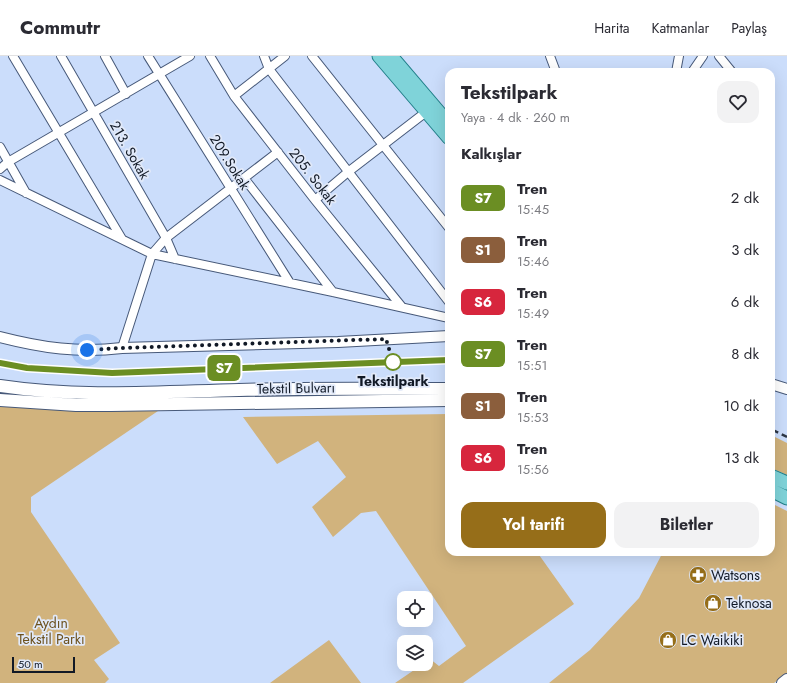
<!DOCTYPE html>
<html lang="tr">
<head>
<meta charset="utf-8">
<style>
	body { margin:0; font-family:Jost,sans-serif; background:#f2f2f3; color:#2b2b33; height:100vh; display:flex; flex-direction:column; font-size:15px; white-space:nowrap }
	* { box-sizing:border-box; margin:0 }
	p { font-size:13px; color:#7c7c81 }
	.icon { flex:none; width:22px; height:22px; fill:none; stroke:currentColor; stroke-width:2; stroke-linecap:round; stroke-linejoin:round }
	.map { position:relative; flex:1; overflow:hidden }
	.panel { position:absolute; left:445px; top:12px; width:330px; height:488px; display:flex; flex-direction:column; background:#fff; border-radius:12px; box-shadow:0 4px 16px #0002 }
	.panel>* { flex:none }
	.badge { padding:0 8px; border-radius:6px; font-size:14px; line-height:26px }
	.tools { position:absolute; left:397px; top:535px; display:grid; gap:8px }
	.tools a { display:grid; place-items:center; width:36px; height:36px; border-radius:8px; background:#fff; box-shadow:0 4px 16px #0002; font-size:20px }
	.scale { position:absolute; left:12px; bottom:10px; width:63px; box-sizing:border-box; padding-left:4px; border:2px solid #111926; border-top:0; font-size:11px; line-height:14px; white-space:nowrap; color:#111926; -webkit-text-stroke:3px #e1e9f9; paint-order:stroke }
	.you { position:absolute; width:20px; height:20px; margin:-10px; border:3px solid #fff; border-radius:50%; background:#1a73e8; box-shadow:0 0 0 6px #1a73e833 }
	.map>.badge { position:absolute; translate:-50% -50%; box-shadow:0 0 0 2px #fff }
	h2 { padding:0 16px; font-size:15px; line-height:36px }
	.round { display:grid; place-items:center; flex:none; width:42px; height:42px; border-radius:12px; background:#f2f2f3 }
	.summary { display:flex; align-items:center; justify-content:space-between; height:68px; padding:0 16px }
	h1 { font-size:19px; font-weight:700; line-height:30px }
	.cta { display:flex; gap:8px; margin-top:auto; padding:8px 16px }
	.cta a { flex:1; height:46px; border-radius:12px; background:#966e19; color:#fff; font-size:16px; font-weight:700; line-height:46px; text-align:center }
	.cta a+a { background:#f2f2f3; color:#2b2b33 }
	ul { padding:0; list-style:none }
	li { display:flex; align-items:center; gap:12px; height:52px; padding:0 16px }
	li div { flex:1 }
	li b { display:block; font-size:15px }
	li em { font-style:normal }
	li .badge { min-width:44px; font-weight:700; text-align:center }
	header { display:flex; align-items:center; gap:24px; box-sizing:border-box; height:56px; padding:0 20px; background:#fff; border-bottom:1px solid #e1e1e2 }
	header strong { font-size:19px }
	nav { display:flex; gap:22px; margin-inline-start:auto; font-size:14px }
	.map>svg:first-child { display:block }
	.green { fill:#d1b37d }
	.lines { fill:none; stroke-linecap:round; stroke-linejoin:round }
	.minor-casing { stroke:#475979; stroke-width:10 }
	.tertiary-casing { stroke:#475979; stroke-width:12 }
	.secondary-casing { stroke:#475979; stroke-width:14 }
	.primary-casing { stroke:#217f89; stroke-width:15 }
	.minor { stroke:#fff; stroke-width:8 }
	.tertiary { stroke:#fff; stroke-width:10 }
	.secondary { stroke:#fff; stroke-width:12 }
	.primary { stroke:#7fd3d9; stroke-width:13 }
	.rail { stroke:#2d3746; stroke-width:2.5; stroke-dasharray:8 4; stroke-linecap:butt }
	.line-casing { stroke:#fff; stroke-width:9 }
	.line { stroke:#6b8e23; stroke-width:6 }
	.walk { stroke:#111926; stroke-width:4; stroke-dasharray:0 7.2 }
	.stop-dot { fill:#fff; stroke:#6b8e23; stroke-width:2 }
	.labels { text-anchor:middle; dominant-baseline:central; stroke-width:3.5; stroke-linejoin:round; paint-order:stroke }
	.street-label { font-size:14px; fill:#111926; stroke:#e1e9f9 }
	.stop-label { font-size:14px; font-weight:bold; fill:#111926; stroke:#e1e9f9 }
	.poi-label { font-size:14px; fill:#111926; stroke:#e1e9f9; text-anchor:start }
	.park-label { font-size:14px; fill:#6c511d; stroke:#e1e9f9 }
</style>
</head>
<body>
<header>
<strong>Commutr</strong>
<nav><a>Harita</a><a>Katmanlar</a><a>Paylaş</a></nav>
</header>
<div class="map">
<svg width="787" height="627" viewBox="0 0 787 627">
	<rect width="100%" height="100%" fill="#cbddfb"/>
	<path class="green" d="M0 349 158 355 31 441V456L120 587 94 604 109 623 105 627H0Z
		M449 358V496H537L574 548 463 627H395L423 608H426V606L430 603 439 610 466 590 376 455 361 457 333 481 312 451 346 421 318 385 277 408 243 361Z
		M771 379 787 387V419L771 412Z
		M771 447 787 455V618L774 627H549L590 594 639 542 663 496H771Z
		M329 584 361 627H270Z"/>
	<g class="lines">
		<defs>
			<path id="minor" d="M13 0 122 183
				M61 0 166 182 175 203
				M105 0 126 38
				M148 0 290 227
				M210 0 234 40 315 144 402 251
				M264 0 269 13 449 246
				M312 0 449 172
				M550 0 556 16
				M719 0 732 16
				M676 16 679 0
				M692 16 703 0
				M234 40 285 0
				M0 91 26 137
				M0 113 8 106 190 0
				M244 122 333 236
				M0 124 152 198 333 236 449 262
				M315 144 348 116 426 56
				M122 292 152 198 166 182 278 96"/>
			<path id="tertiary" d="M0 281C43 292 78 297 122 292L338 286 449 280
				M771 328 787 333
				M782 627 787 623"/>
			<path id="secondary" d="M0 330C79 342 160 336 239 334 309 332 379 333 449 333
				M0 344 76 349H111L449 344"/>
			<path id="primary" d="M379 0 449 82
				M391 0 449 68
				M771 420 787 427
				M771 434 787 442"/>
		</defs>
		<use href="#minor" class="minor-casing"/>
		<use href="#tertiary" class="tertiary-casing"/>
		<use href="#secondary" class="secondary-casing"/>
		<use href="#primary" class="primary-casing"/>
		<use href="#minor" class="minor"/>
		<use href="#tertiary" class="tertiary"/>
		<use href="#secondary" class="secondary"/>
		<use href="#primary" class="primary"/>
		<path class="rail" d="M0 307 27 312 112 317 449 304
			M771 373 787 381"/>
	</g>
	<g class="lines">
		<defs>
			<path id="line" d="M0 307 27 312 112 317 449 304"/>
		</defs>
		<use href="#line" class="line-casing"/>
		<use href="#line" class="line"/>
		<path class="walk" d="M87 294 122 292 386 283 393 306"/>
	</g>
	<defs>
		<symbol id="pharmacy-disc" viewBox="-11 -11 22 22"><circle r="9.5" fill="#966e19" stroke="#e1e9f9"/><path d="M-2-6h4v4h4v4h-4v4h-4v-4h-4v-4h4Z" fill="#fff"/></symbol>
		<symbol id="shop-disc" viewBox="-11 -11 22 22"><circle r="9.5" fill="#966e19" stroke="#e1e9f9"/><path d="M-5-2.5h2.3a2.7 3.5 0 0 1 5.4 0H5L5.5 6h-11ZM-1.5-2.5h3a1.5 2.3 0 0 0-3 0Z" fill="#fff"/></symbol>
	</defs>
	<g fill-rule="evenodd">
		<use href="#pharmacy-disc" x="688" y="509" width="20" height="20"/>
		<use href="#shop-disc" x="703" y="537" width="20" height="20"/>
		<use href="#shop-disc" x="658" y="574" width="20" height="20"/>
	</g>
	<circle class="stop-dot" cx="393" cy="306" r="8"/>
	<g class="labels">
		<g class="street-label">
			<text transform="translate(130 94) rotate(60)">213. Sokak</text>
			<text transform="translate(230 106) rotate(58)">209.Sokak</text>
			<text transform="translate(313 120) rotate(52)">205. Sokak</text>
			<text transform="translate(296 332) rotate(-1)">Tekstil Bulvarı</text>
		</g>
		<g class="stop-label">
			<text x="393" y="325">Tekstilpark</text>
		</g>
		<g class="poi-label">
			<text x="711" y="519">Watsons</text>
			<text x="726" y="547">Teknosa</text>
			<text x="681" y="584">LC Waikiki</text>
		</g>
		<g class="park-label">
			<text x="51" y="567">Aydın<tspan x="51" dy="16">Tekstil Parkı</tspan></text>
		</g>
	</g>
</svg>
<div class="tools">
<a><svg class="icon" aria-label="locate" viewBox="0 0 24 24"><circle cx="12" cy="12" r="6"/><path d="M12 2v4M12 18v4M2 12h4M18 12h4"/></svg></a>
<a><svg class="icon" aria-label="layers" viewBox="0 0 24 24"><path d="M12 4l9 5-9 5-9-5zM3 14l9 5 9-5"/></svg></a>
</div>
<div class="scale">50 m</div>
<div class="you" style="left:87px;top:294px"></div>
<b class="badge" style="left:224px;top:312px;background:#6b8e23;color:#fff">S7</b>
<section class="panel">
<div class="summary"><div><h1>Tekstilpark</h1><p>Yaya · 4 dk · 260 m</p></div><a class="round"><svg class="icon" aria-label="heart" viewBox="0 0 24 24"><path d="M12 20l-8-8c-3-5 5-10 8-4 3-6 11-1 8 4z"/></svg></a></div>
<h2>Kalkışlar</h2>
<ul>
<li><span class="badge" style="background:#6b8e23;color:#fff">S7</span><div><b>Tren</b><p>15:45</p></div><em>2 dk</em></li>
<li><span class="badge" style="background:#8b5e3c;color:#fff">S1</span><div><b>Tren</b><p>15:46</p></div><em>3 dk</em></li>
<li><span class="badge" style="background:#d7263d;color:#fff">S6</span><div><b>Tren</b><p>15:49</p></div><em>6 dk</em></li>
<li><span class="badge" style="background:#6b8e23;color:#fff">S7</span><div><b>Tren</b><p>15:51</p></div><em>8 dk</em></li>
<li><span class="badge" style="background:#8b5e3c;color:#fff">S1</span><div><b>Tren</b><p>15:53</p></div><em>10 dk</em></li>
<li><span class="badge" style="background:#d7263d;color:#fff">S6</span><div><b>Tren</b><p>15:56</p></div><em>13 dk</em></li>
</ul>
<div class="cta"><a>Yol tarifi</a><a>Biletler</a></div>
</section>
</div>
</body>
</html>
